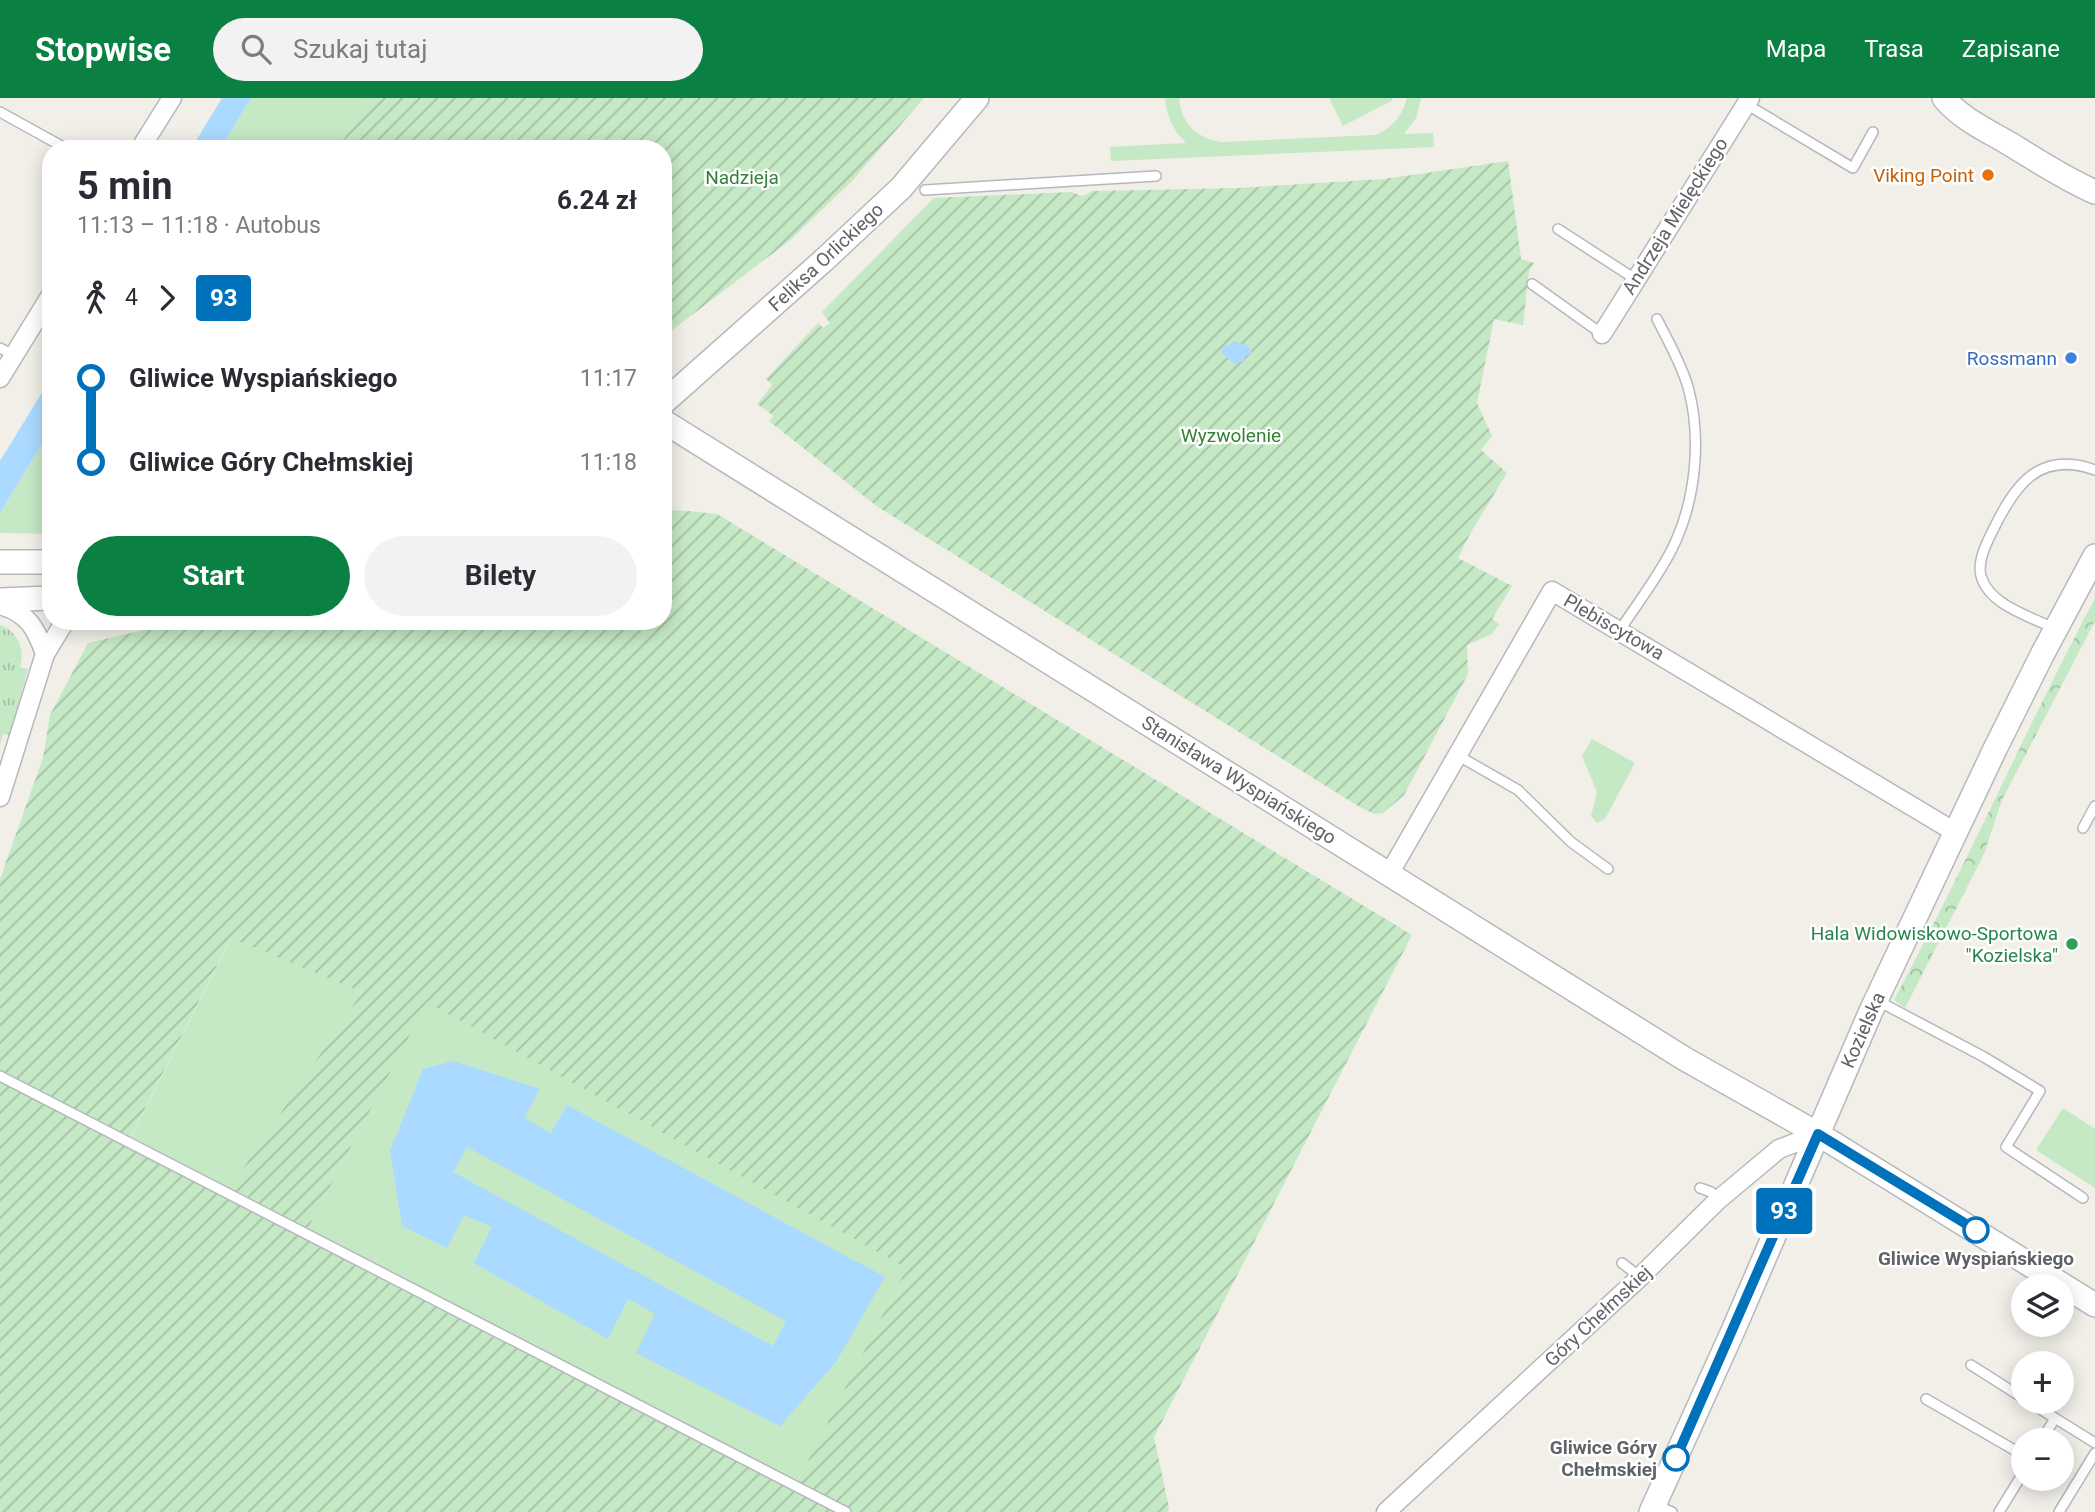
<!DOCTYPE html>
<html lang="pl">
<head>
<meta charset="utf-8">
<style>
	body { margin:0; font-family:Roboto,sans-serif; background:#f2f2f3; color:#2b2b33; height:100vh; display:flex; flex-direction:column; font-size:26px; white-space:nowrap }
	* { box-sizing:border-box; margin:0 }
	p { font-size:23px; color:#7c7c81 }
	.icon { flex:none; width:38px; height:38px; fill:none; stroke:currentColor; stroke-width:2; stroke-linecap:round; stroke-linejoin:round }
	.map { position:relative; flex:1; overflow:hidden }
	.drawer { position:absolute; left:42px; top:42px; width:630px; height:490px; display:flex; flex-direction:column; background:#fff; border-radius:28px; box-shadow:0 4px 18px #0003 }
	.drawer>* { flex:none }
	.badge { padding:0 14px; border-radius:5px; font-size:24px; line-height:46px }
	.tools { position:absolute; left:2011px; top:1176px; display:grid; gap:14px }
	.tools a { display:grid; place-items:center; width:63px; height:63px; border-radius:50%; background:#fff; box-shadow:0 4px 18px #0003; font-size:35px }
	.map>.badge { position:absolute; translate:-50% -50%; box-shadow:0 0 0 4px #fff }
	.legs { display:flex; align-items:center; gap:10px; height:77px; padding:0 35px; font-size:23px }
	.legs p { margin-inline-start:auto }
	.headline { display:flex; align-items:center; justify-content:space-between; height:119px; padding:0 35px }
	h1 { font-size:38px; font-weight:700; line-height:52px }
	.primary-button { display:flex; gap:14px; margin-top:auto; padding:14px 35px }
	.primary-button a { flex:1; height:80px; border-radius:42px; background:#0b8043; color:#fff; font-size:28px; font-weight:700; line-height:80px; text-align:center }
	.primary-button a+a { background:#f2f2f3; color:#2b2b33 }
	ul { padding:0 35px; list-style:none }
	li { display:flex; align-items:center; gap:24px; height:84px; font-size:26px }
	li i { display:grid; place-items:center; width:10px; height:100%; margin:0 9px; background:currentColor }
	li i::after { content:''; width:18px; height:18px; margin:-9px; border:5px solid; border-radius:50%; background:#fff }
	li p { margin-inline-start:auto }
	li:first-child i { background:linear-gradient(#0000 50%,currentColor 0) }
	li:last-child i { background:linear-gradient(currentColor 50%,#0000 0) }
	header { display:flex; align-items:center; gap:42px; box-sizing:border-box; height:98px; padding:0 35px; background:#0b8043; color:#fff }
	header strong { font-size:33px }
	nav { display:flex; gap:38px; margin-inline-start:auto; font-size:24px }
	.search { width:490px; height:63px; background:#f2f2f3; display:flex; align-items:center; gap:18px; box-sizing:border-box; padding:0 24px; border-radius:38px; color:#7c7c81; font-size:26px }
	.map>svg:first-child { display:block }
	.grass { fill:url(#grass-tufts) }
	.forest { fill:url(#forest-crowns) }
	.park { fill:#c5e8c5 }
	.garden { fill:url(#garden-furrows); fill-rule:evenodd }
	.water { fill:#aadaff; fill-rule:evenodd }
	.lines { fill:none; stroke-linecap:round; stroke-linejoin:round }
	.service-casing { stroke:#b5b8bc; stroke-width:12 }
	.minor-casing { stroke:#b5b8bc; stroke-width:21 }
	.tertiary-casing { stroke:#b5b8bc; stroke-width:26 }
	.service { stroke:#fff; stroke-width:9 }
	.minor { stroke:#fff; stroke-width:18 }
	.tertiary { stroke:#fff; stroke-width:23 }
	.line-1-casing { stroke:#fff; stroke-width:16 }
	.line-1 { stroke:#0072bc; stroke-width:10 }
	.food-dot { fill:#e8710a; stroke:#fff; stroke-width:2.5 }
	.shop-dot { fill:#3f7fe0; stroke:#fff; stroke-width:2.5 }
	.leisure-dot { fill:#2e9e5b; stroke:#fff; stroke-width:2.5 }
	.stop-1-dot { fill:#fff; stroke:#0072bc; stroke-width:3.5 }
	.labels { text-anchor:middle; dominant-baseline:central; stroke-width:5; stroke-linejoin:round; paint-order:stroke }
	.food-label { font-size:19px; fill:#c56008; stroke:#fff; text-anchor:end }
	.park-label { font-size:19px; fill:#348238; stroke:#fff }
	.street-label { font-size:19px; fill:#5f6368; stroke:#fff }
	.shop-label { font-size:19px; fill:#366cbe; stroke:#fff; text-anchor:end }
	.leisure-label { font-size:19px; fill:#27864d; stroke:#fff; text-anchor:end }
	.stop-label { font-size:19px; font-weight:bold; fill:#5f6368; stroke:#fff }
</style>
</head>
<body>
<header>
<strong>Stopwise</strong>
<div class="search"><svg class="icon" aria-label="search" viewBox="0 0 24 24"><circle cx="10" cy="10" r="6"/><path d="M15 15l6 6"/></svg>Szukaj tutaj</div>
<nav><a>Mapa</a><a>Trasa</a><a>Zapisane</a></nav>
</header>
<div class="map">
<svg width="2095" height="1414" viewBox="0 0 2095 1414">
	<defs>
		<pattern id="grass-tufts" width="24" height="20" patternUnits="userSpaceOnUse" patternTransform="scale(1.75)"><rect width="24" height="20" fill="#c5e8c5"/><path d="M3 7l-1-3M5 7V3M7 7l1-3M15 17l-1-3M17 17v-4M19 17l1-3" fill="none" stroke="#a3c0a4"/></pattern>
		<pattern id="forest-crowns" width="20" height="18" patternUnits="userSpaceOnUse" patternTransform="scale(1.75)"><rect width="20" height="18" fill="#c5e8c5"/><path d="M2 6a3 3 0 1 1 6 0M12 15a3 3 0 1 1 6 0" fill="none" stroke="#a3c0a4"/></pattern>
		<pattern id="garden-furrows" width="10" height="10" patternUnits="userSpaceOnUse" patternTransform="scale(1.75)"><rect width="10" height="10" fill="#c5e8c5"/><path d="M-1 1l2-2M0 10L10 0M9 11l2-2" fill="none" stroke="#a3c0a4"/></pattern>
	</defs>
	<rect width="100%" height="100%" fill="#f1efe8"/>
	<path class="grass" d="M0 527C17 533 26 551 20 569L28 571 10 637 3 636 0 647Z"/>
	<path class="forest" d="M2095 500V523L2002 702 1984 756 1905 910 1894 902C1965 770 2025 633 2095 500Z"/>
	<path class="park" d="M251 0H369L338 51H220Z
		M1165 0H1179C1181 25 1197 41 1222 44L1375 37C1393 30 1402 18 1407 0H1421L1416 20 1404 36 1433 35 1434 49 1111 63 1110 49 1186 45C1173 32 1167 19 1165 0Z
		M1329 0H1392L1393 2 1343 28Z
		M51 331V436L0 435V415Z
		M1592 641 1635 665 1605 721 1597 725 1591 718 1597 694 1582 658Z
		M232 839 362 894 227 1096 128 1045Z
		M427 903 908 1170 795 1388 305 1136Z
		M2063 1010 2095 1031V1090L2036 1052Z"/>
	<path class="garden" d="M369 0H924L852 83 789 143 663 239V51H338Z
		M1508 63 1521 161 1534 165 1529 173 1523 227 1494 221 1477 305 1492 338 1481 352 1507 375 1471 434 1458 460 1512 488 1492 521 1499 526 1492 536 1467 547 1468 576 1404 697 1383 715 1374 716 1358 708 878 409 769 323 774 318 757 306 772 287 766 281 818 225 823 230 830 225 822 214 934 100 1071 94 1082 98 1093 93 1239 90 1384 81Z
		M677 412 717 416 1412 837 1154 1339 1169 1410 1168 1414H0V781L43 660 50 617 88 545 182 523H663V416ZM231 840 362 894 227 1095 128 1044ZM427 904 907 1170 795 1388 305 1136Z"/>
	<path class="water" d="M222 0H251L220 51H191Z
		M1234 243 1249 248 1252 255 1245 258 1244 263 1234 266 1222 255V250L1226 246 1229 248Z
		M51 280V331L0 415V363Z
		M453 963 540 991 524 1020 551 1035 567 1007 885 1179 836 1264 780 1328 636 1255 655 1216 628 1201 608 1241 474 1165 492 1129 464 1117 447 1150 402 1128 390 1053 423 971ZM467 1049 786 1223 773 1248 453 1074Z"/>
	<g class="lines">
		<defs>
			<path id="service" d="M1746 6 1853 70 1873 34
				M0 14 67 51
				M925 92 1156 78
				M1558 131 1635 181
				M1532 186 1602 236
				M0 250 14 257
				M2053 530C2030 518 1989 507 1981 478 1977 463 1987 444 1993 432 2015 387 2039 352 2095 372
				M1620 532C1637 506 1658 479 1672 451 1696 403 1702 340 1688 289 1681 265 1668 243 1657 221
				M1457 657 1518 692 1571 744 1608 771
				M2083 730 2095 708
				M1878 903 1984 959 2040 993 2006 1049 2083 1100
				M0 978 846 1414
				M1700 1090 1711 1094 1718 1102
				M1622 1165 1640 1179
				M1971 1267 2023 1300
				M1926 1301 2023 1357
				M2029 1304 2095 1345
				M2042 1342 2055 1320
				M1656 1407 1672 1414
				M1999 1414 2023 1375
				M2059 1414 2095 1355"/>
			<path id="minor" d="M140 51 172 0
				M1602 236 1750 0
				M0 280 51 197
				M0 507C28 515 36 530 45 556
				M0 699 45 556 65 523
				M1389 776 1552 493 1955 734
				M1386 1414 1640 1179 1718 1102 1779 1051 1818 1036"/>
			<path id="tertiary" d="M1944 0C1960 20 1988 33 2010 46 2038 63 2065 81 2095 94
				M663 305 824 162 901 90 977 0
				M663 323 1685 961 1818 1036 2095 1207
				M0 464H51
				M0 502 51 500
				M1651 1414 1732 1235 1871 913 1995 651 2043 555 2095 458"/>
		</defs>
		<use href="#service" class="service-casing"/>
		<use href="#minor" class="minor-casing"/>
		<use href="#tertiary" class="tertiary-casing"/>
		<use href="#service" class="service"/>
		<use href="#minor" class="minor"/>
		<use href="#tertiary" class="tertiary"/>
	</g>
	<g class="lines">
		<defs>
			<path id="line-1" d="M1676 1360 1818 1036 1976 1132"/>
		</defs>
		<use href="#line-1" class="line-1-casing"/>
		<use href="#line-1" class="line-1"/>
	</g>
	<circle class="food-dot" cx="1988" cy="77" r="7"/>
	<circle class="shop-dot" cx="2071" cy="260" r="7"/>
	<circle class="leisure-dot" cx="2072" cy="846" r="7"/>
	<g class="stop-1-dot">
		<circle cx="1976" cy="1132" r="12"/>
		<circle cx="1676" cy="1360" r="12"/>
	</g>
	<g class="labels">
		<g class="food-label">
			<text x="1974" y="77">Viking Point</text>
		</g>
		<g class="park-label">
			<text x="742" y="79">Nadzieja</text>
			<text x="1231" y="337">Wyzwolenie</text>
		</g>
		<g class="street-label">
			<text transform="translate(1675 118) rotate(-58)">Andrzeja Mielęckiego</text>
			<text transform="translate(826 159) rotate(-43)">Feliksa Orlickiego</text>
			<text transform="translate(1614 529) rotate(30)">Plebiscytowa</text>
			<text transform="translate(1239 682) rotate(32)">Stanisława Wyspiańskiego</text>
			<text transform="translate(1863 932) rotate(-66)">Kozielska</text>
			<text transform="translate(1598 1218) rotate(-43)">Góry Chełmskiej</text>
		</g>
		<g class="shop-label">
			<text x="2057" y="260">Rossmann</text>
		</g>
		<g class="leisure-label">
			<text x="2058" y="835">Hala Widowiskowo-Sportowa<tspan x="2058" dy="22">"Kozielska"</tspan></text>
		</g>
		<g class="stop-label">
			<text x="1976" y="1160">Gliwice Wyspiańskiego</text>
			<text x="1657" y="1349" text-anchor="end">Gliwice Góry<tspan x="1657" dy="22">Chełmskiej</tspan></text>
		</g>
	</g>
</svg>
<div class="tools">
<a><svg class="icon" aria-label="layers" viewBox="0 0 24 24"><path d="M12 4l9 5-9 5-9-5zM3 14l9 5 9-5"/></svg></a>
<a>+</a>
<a>−</a>
</div>
<b class="badge" style="left:1784px;top:1113px;background:#0072bc;color:#fff">93</b>
<section class="drawer">
<div class="headline"><div><h1>5 min</h1><p>11:13 – 11:18 · Autobus</p></div><b>6.24 zł</b></div>
<div class="legs"><svg class="icon" aria-label="walk" viewBox="0 0 24 24"><circle cx="13" cy="4" r="2"/><path d="M13 8l-2 6 4 7M11 14l-3 7M7 12l3-4h3l4 4"/></svg>4<svg class="icon" aria-label="forward" viewBox="0 0 24 24"><path d="M9 5l7 7-7 7"/></svg><b class="badge" style="background:#0072bc;color:#fff">93</b></div>
<ul>
<li><i style="color:#0072bc"></i><b>Gliwice Wyspiańskiego</b><p>11:17</p></li>
<li><i style="color:#0072bc"></i><b>Gliwice Góry Chełmskiej</b><p>11:18</p></li>
</ul>
<div class="primary-button"><a>Start</a><a>Bilety</a></div>
</section>
</div>
</body>
</html>
